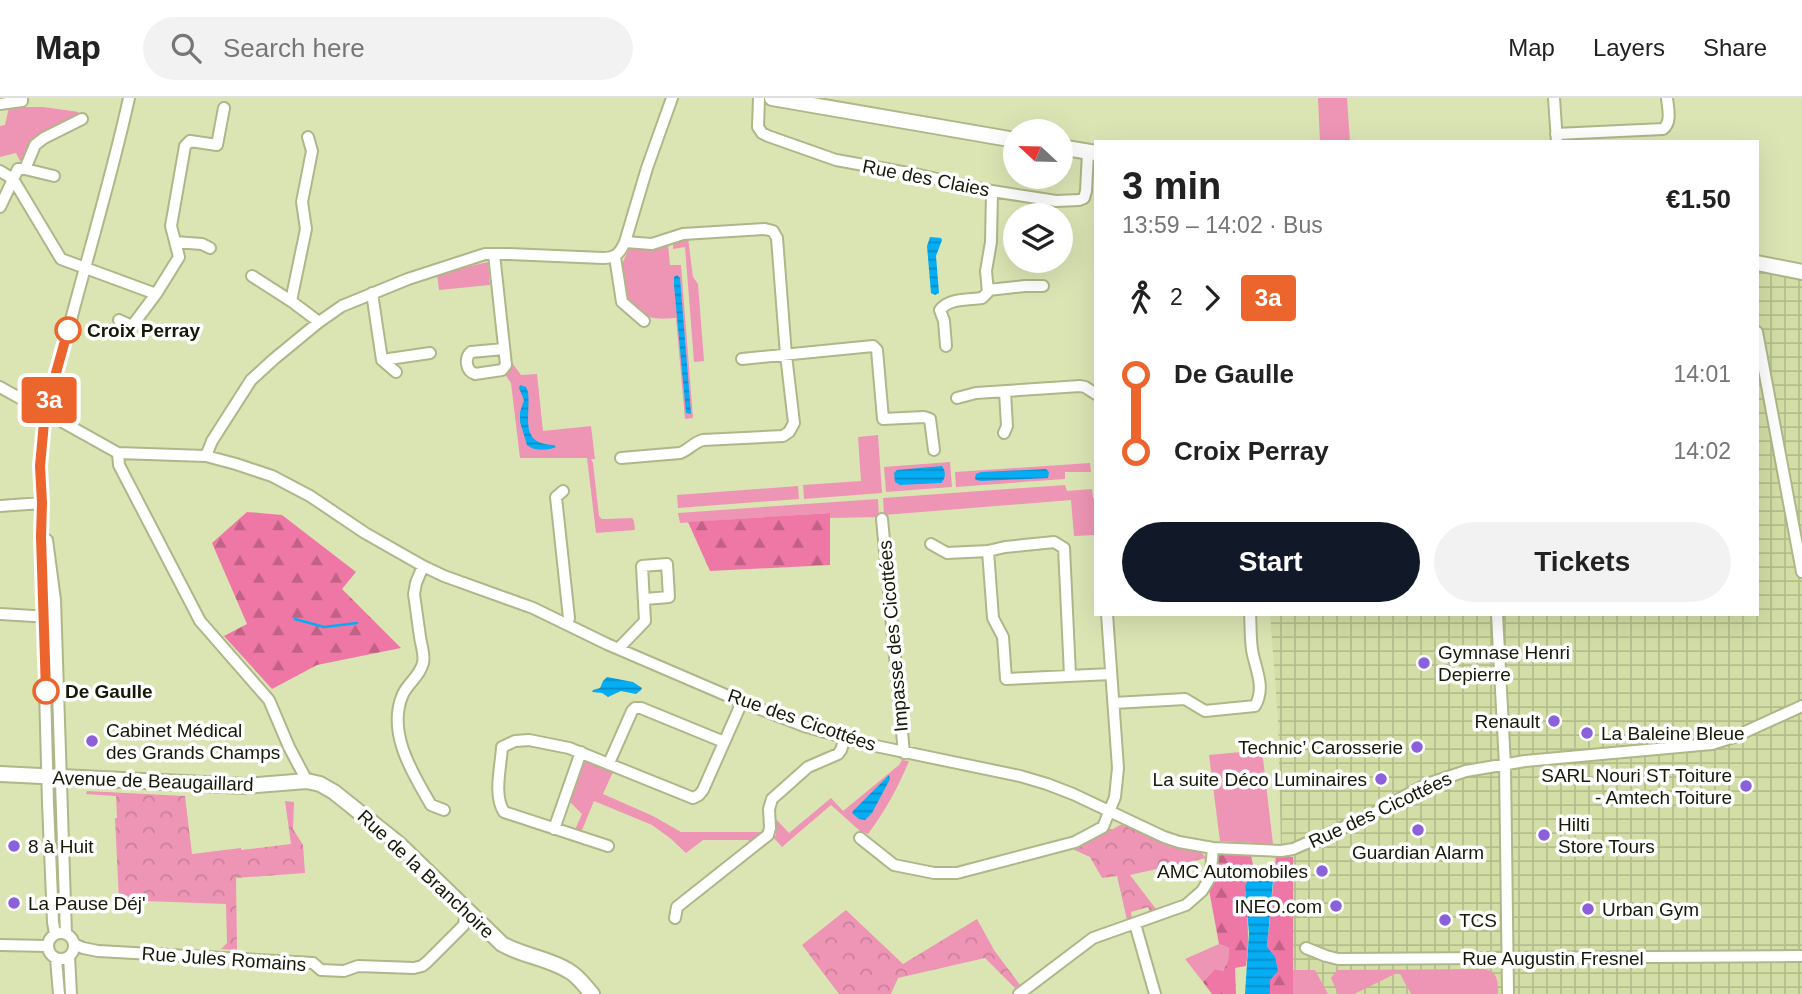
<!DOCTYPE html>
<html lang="en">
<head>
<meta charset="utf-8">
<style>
	body { margin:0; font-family:Helvetica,sans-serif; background:#f2f2f2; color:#222; height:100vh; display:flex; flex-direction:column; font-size:26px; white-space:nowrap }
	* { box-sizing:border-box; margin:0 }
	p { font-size:23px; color:#767676 }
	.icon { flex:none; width:38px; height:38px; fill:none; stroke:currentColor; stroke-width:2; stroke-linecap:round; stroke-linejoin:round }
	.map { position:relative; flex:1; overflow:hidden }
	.details { position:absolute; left:1094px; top:42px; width:665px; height:476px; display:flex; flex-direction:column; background:#fff; border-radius:0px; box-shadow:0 7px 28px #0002 }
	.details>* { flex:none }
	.badge { padding:0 14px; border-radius:5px; font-size:24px; line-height:46px }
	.needle { width:46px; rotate:292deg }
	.buttons { position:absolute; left:1003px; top:21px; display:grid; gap:14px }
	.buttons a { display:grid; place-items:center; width:70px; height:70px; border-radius:50%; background:#fff; box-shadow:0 7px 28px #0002; font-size:35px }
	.map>.badge { position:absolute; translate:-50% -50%; box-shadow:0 0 0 4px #fff }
	.legs { display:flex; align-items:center; gap:10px; height:77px; padding:0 28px; font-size:23px }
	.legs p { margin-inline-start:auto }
	.head { display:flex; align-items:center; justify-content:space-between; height:119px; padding:0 28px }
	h1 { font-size:38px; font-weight:800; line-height:52px }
	.action { display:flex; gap:14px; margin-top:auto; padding:14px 28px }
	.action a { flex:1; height:80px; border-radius:42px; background:#111827; color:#fff; font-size:28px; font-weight:800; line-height:80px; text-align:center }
	.action a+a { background:#f2f2f2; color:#222 }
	ul { padding:0 28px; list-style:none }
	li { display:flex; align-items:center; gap:24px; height:77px; font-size:26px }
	li i { display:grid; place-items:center; width:10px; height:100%; margin:0 9px; background:currentColor }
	li i::after { content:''; width:18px; height:18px; margin:-9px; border:5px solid; border-radius:50%; background:#fff }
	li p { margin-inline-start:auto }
	li:first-child i { background:linear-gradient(#0000 50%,currentColor 0) }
	li:last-child i { background:linear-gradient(currentColor 50%,#0000 0) }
	header { display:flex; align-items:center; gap:42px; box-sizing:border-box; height:98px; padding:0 35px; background:#fff; border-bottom:2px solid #e0e0e0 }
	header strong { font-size:33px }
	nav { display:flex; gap:38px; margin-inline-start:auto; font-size:24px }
	.search { width:490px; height:63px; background:#f2f2f2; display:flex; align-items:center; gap:18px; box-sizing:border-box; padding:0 24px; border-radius:38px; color:#767676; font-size:26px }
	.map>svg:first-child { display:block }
	.industrial { fill:url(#industrial-grid) }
	.grass { fill:#ee95b5 }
	.forest { fill:url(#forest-firs) }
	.park { fill:url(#park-crowns) }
	.water { fill:url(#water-rules) }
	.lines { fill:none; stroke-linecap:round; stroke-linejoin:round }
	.stream { stroke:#05adf4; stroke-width:2.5 }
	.minor-casing { stroke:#adb787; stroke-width:14 }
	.major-casing { stroke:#adb787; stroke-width:18 }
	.minor { stroke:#fff; stroke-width:10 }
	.major { stroke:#fff; stroke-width:14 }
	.line-1-casing { stroke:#fff; stroke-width:16 }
	.line-1 { stroke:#ec652c; stroke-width:10 }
	.stop-1-dot { fill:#fff; stroke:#ec652c; stroke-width:3.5 }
	.poi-dot { fill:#8b60da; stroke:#fff; stroke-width:2.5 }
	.labels { text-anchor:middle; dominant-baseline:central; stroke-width:7; stroke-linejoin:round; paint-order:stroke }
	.street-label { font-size:19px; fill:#161907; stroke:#fff }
	.stop-label { font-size:19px; font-weight:bold; fill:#161907; stroke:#fff; text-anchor:start }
	.poi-label { font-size:19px; fill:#161907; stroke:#fff; text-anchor:start }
</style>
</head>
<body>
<header>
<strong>Map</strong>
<div class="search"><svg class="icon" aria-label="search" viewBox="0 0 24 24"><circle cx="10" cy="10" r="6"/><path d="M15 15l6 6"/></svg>Search here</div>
<nav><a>Map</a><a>Layers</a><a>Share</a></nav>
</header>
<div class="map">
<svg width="1802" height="896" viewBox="0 0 1802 896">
	<defs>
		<pattern id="industrial-grid" width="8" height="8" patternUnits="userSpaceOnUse" patternTransform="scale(1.75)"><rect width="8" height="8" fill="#d2dea5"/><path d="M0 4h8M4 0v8" fill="none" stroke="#b4be8d"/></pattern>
		<pattern id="forest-firs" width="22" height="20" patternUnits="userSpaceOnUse" patternTransform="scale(1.75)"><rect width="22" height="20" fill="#ef77a6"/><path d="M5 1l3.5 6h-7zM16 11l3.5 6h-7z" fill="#c16185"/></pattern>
		<pattern id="park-crowns" width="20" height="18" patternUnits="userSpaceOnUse" patternTransform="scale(1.75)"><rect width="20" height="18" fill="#ee95b5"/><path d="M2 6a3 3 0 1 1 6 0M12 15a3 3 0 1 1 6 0" fill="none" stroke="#cb809a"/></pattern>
		<pattern id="water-rules" width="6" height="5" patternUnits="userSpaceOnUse" patternTransform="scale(1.75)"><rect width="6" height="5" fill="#05adf4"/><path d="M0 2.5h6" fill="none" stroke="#058cc4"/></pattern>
	</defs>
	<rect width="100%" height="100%" fill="#dbe5b4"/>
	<path class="industrial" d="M1757 171 1802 179V896H1293V752L1281 753 1278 621 1270 516H1757V269H1762L1757 234Z"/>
	<path class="grass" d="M1318 0H1347L1350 44H1320Z
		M9 9H43L79 14 73 21 31 41 25 61 20 63 16 55 0 59V28L5 27Z
		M688 140 693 179 698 186 704 263 694 264 685 149 673 151V144Z
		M668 146 670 167H681L693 320 685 321 676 220C648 222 648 220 626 203L621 168 629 151 635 150 654 152Z
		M488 164 490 187 439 192 437 176Z
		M513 266 521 277 537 276 543 333 591 328 595 361H591L593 365 599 418 602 421H606L632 420 634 423 635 432 596 435 587 360H520L511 285 504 275Z
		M878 337 882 395 804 401 803 387 861 383 858 339Z
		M950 364 952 389 886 394 884 369Z
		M1090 365 1091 374H1065V381L956 389 955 374Z
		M1065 387 1067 393 1092 391 1093 400H1095V437L1074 438 1071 402 884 417 883 400Z
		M798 388 799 401 678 410 677 397Z
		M878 401 879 419 830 420 829 415 680 425 678 415Z
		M1262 652 1273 746 1220 743 1209 657Z
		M583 662 613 674 603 696 653 718 681 734H766L751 745 748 742H703L686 755 670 740 652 727 594 703 580 737 573 736 582 716 569 703Z
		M902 662 909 663C898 690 885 713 868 736L860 733 831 707 782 749 774 740 776 737 775 720 789 735 831 700 843 713 899 667Z
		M1219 846 1229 850 1228 863 1223 873 1215 871 1203 884 1185 861Z
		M1485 871C1498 874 1498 884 1498 896H1411L1399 874 1354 896H1338L1331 880 1337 872Z
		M1293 872H1315L1328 896H1293Z"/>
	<path class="forest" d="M247 414 282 417 356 474 342 491 401 550 317 567 272 591 224 538 247 526 212 445Z
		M830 415V467L710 473 688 424Z
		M1219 757H1251L1254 772 1249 774 1248 782 1245 788C1247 814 1250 841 1246 868L1235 870 1236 896H1212L1203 884 1215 871 1223 873 1228 863 1229 850 1219 846 1209 792 1216 777Z
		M1276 758 1293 759V896H1270L1267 849Z"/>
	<path class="park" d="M87 693 185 698 192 756 241 750V752L291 746 285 703 294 704 293 731 303 747 305 775 236 780 237 852 221 851 227 845 226 806 119 802 115 720H117L116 698 86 696Z
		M1122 726 1174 749 1201 754 1206 760 1130 777 1156 811 1150 815 1148 809 1131 814 1132 821 1127 822 1117 778 1102 780 1090 759 1068 749 1105 731H1113Z
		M846 812 903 866 977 821 994 852 1020 887 1015 890 985 860 898 880 891 896H839L802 847Z"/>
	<path class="water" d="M930 139 941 140 942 142 936 158 939 195 935 197 931 195 927 148Z
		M677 177 680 180 691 316 686 315 674 187V179Z
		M520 287 526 289 528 294C531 318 518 346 554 347L556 349C547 353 534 353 527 347L520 324V314L524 302 519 290Z
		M942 368C946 373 946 381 941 385L900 387 895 384 894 375 897 372Z
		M1046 371 1049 374 1048 380 981 383 976 382 975 380 976 376 981 374Z
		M607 579 633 584 642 590 641 592 636 596 621 593 608 599 602 595 592 594 593 592 600 590 603 583Z
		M889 677 890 681 872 715 865 722 859 721 852 715 853 713Z
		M1254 772H1274L1267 849 1275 859 1278 873 1270 882V896H1245L1249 835 1245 788 1248 782 1249 774Z"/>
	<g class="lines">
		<path class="stream" d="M295 521 324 529 357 525"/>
		<defs>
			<path id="minor" d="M759 0 758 29 762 35 768 38 836 62 919 77 992 93 1056 103 1079 102 1084 100 1086 93 1088 54
				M1554 0 1557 44
				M0 6 22 3V0
				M1556 36 1663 31C1672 24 1668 11 1667 0
				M25 71 54 78
				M0 73 13 81 61 161 156 196 179 159 171 128 185 48 190 43 217 47 224 10
				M0 109 18 71H25L35 47 44 40 82 21
				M175 144 202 146 210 150
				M494 156 506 267 502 272 475 276C466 273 464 260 471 254L504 251
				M615 159 622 204 644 223
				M252 178 291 203 319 224
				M988 192 1025 188H1043
				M372 195 382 262 396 274
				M291 203 306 131 302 104 312 53 308 39
				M119 222 132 228 156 196
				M1757 234 1802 474
				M946 248 944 223 940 212C949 200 968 202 982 200L988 194 986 173 991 144 992 93
				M742 261 873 248 877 252 883 321 924 319 930 321 934 352
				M382 262 430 255
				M0 289 118 355
				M957 300 976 295 1080 288 1085 289 1096 296
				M1004 335 1007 328 1005 294
				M118 355 206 358 236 366 272 378 310 398 365 435 423 468 444 478 533 510 607 546 742 604 804 628 871 647 1020 678 1047 686 1073 696 1164 739 1179 744 1213 750 1281 753 1293 751 1367 719 1427 686 1466 673 1525 663 1712 646 1734 639 1802 608
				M118 355 119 367 200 523 269 602 289 649 307 683
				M206 358 212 343 251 282 274 261 319 224 342 208 408 181 485 156H509L603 160C616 160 620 155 625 144L647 70 672 0
				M621 360 680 355C689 352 694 344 703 342L783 338 789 334 794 325 786 257 777 140 773 133 765 131 683 136 652 146 625 144
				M563 393 556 399 569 520 567 526
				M0 408 42 405
				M882 421 904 655
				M47 442 55 502 66 836
				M931 446 947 455 988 453
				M423 468 416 485 414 496C416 510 418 524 420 539 421 547 425 557 423 565 420 578 408 585 403 596 386 634 413 676 431 707L444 712
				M0 516 50 519
				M1497 516 1505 667 1508 896
				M619 550 645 523 642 468 667 466 669 499 645 501
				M1070 577 1064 450 1054 444 1005 449 988 453 993 520 1003 539 1006 581 1111 576
				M1114 605 1185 601 1205 613 1255 608C1265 591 1257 574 1253 557 1250 545 1251 529 1250 516
				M609 665 632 613 635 610H641L724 644
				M554 731 581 654
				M860 740 894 767 934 775H957L1075 744 1103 729 1115 699 1118 670 1107 516
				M608 748 504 714C493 697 501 669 502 649L515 643 529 642 569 650 693 700 699 697 703 692 742 604
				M675 820 677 809 768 737 770 730 769 711 772 701 808 669 838 656 841 652 845 640
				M1135 826 1155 896
				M48 848a13 13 0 1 1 26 0a13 13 0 1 1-26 0Z
				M55 836 53 824 48 705 41 439C44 398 37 357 45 316 51 283 64 251 72 218 91 146 113 73 129 0
				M74 846 83 850 98 853 313 865 321 872 344 873 358 868 414 870 422 868 427 864 464 827 465 819 464 810
				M0 847 47 848
				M1306 850 1326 858 1338 861 1802 858
				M69 858 71 896
				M56 861 59 896
				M1019 896 1093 840 1186 807 1202 793 1208 783 1211 772 1213 750"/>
			<path id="major" d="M772 0 1015 42
				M1060 49 1096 55
				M1757 165 1802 174
				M0 676 245 688 307 683 320 686 334 694 399 746 502 846C523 858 548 860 569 873 578 878 585 888 592 896"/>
		</defs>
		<use href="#minor" class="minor-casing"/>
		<use href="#major" class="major-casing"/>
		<use href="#minor" class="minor"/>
		<use href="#major" class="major"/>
	</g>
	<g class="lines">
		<defs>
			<path id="line-1" d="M46 593 41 439 42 405 40 368 45 314 68 232"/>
		</defs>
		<use href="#line-1" class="line-1-casing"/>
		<use href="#line-1" class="line-1"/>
	</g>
	<g class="stop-1-dot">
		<circle cx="68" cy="232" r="12"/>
		<circle cx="46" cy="593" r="12"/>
	</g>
	<g class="poi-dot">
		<circle cx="1424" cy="565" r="7"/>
		<circle cx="1554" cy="623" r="7"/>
		<circle cx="1587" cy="635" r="7"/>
		<circle cx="92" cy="643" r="7"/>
		<circle cx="1417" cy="649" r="7"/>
		<circle cx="1381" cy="681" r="7"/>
		<circle cx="1746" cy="688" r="7"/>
		<circle cx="1418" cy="732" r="7"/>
		<circle cx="1544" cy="737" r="7"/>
		<circle cx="14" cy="748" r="7"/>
		<circle cx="1322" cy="773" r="7"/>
		<circle cx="14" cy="805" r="7"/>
		<circle cx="1336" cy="808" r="7"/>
		<circle cx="1588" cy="811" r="7"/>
		<circle cx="1445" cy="822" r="7"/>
	</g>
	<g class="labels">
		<g class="street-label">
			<text transform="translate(926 80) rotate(11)">Rue des Claies</text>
			<text transform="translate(893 538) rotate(-95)">Impasse des Cicottées</text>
			<text transform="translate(802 622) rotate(19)">Rue des Cicottées</text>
			<text transform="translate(153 683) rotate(2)">Avenue de Beaugaillard</text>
			<text transform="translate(1380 712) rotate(-25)">Rue des Cicottées</text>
			<text transform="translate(426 776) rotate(43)">Rue de la Branchoire</text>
			<text x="1553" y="860">Rue Augustin Fresnel</text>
			<text transform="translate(224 861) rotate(4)">Rue Jules Romains</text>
		</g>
		<g class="stop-label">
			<text x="87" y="232">Croix Perray</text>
			<text x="65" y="593">De Gaulle</text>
		</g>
		<g class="poi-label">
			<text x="1438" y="554">Gymnase Henri<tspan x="1438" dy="22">Depierre</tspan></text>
			<text x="1540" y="623" text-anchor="end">Renault</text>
			<text x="106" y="632">Cabinet Médical<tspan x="106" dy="22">des Grands Champs</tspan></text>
			<text x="1601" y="635">La Baleine Bleue</text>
			<text x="1403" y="649" text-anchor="end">Technic’ Carosserie</text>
			<text x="1732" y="677" text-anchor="end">SARL Nouri ST Toiture<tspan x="1732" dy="22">- Amtech Toiture</tspan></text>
			<text x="1367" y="681" text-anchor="end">La suite Déco Luminaires</text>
			<text x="1558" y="726">Hilti<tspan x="1558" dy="22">Store Tours</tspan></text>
			<text x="28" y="748">8 à Huit</text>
			<text x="1418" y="754" text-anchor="middle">Guardian Alarm</text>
			<text x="1308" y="773" text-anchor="end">AMC Automobiles</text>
			<text x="28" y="805">La Pause Déj'</text>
			<text x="1322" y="808" text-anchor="end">INEO.com</text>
			<text x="1602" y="811">Urban Gym</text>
			<text x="1459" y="822">TCS</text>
		</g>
	</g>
</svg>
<div class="buttons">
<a><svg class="needle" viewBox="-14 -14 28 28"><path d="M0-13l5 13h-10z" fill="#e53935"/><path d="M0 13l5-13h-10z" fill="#767676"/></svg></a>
<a><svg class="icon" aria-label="layers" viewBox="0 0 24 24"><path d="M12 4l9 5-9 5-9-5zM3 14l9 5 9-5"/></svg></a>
</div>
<b class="badge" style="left:49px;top:302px;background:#ec652c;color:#fff">3a</b>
<section class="details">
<div class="head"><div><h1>3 min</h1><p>13:59 – 14:02 · Bus</p></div><b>€1.50</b></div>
<div class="legs"><svg class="icon" aria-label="walk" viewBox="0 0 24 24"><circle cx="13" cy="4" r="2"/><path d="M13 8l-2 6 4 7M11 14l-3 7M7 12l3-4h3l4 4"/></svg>2<svg class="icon" aria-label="forward" viewBox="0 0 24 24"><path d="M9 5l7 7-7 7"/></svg><b class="badge" style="background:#ec652c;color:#fff">3a</b></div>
<ul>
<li><i style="color:#ec652c"></i><b>De Gaulle</b><p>14:01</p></li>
<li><i style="color:#ec652c"></i><b>Croix Perray</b><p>14:02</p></li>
</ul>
<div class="action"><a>Start</a><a>Tickets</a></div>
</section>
</div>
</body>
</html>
